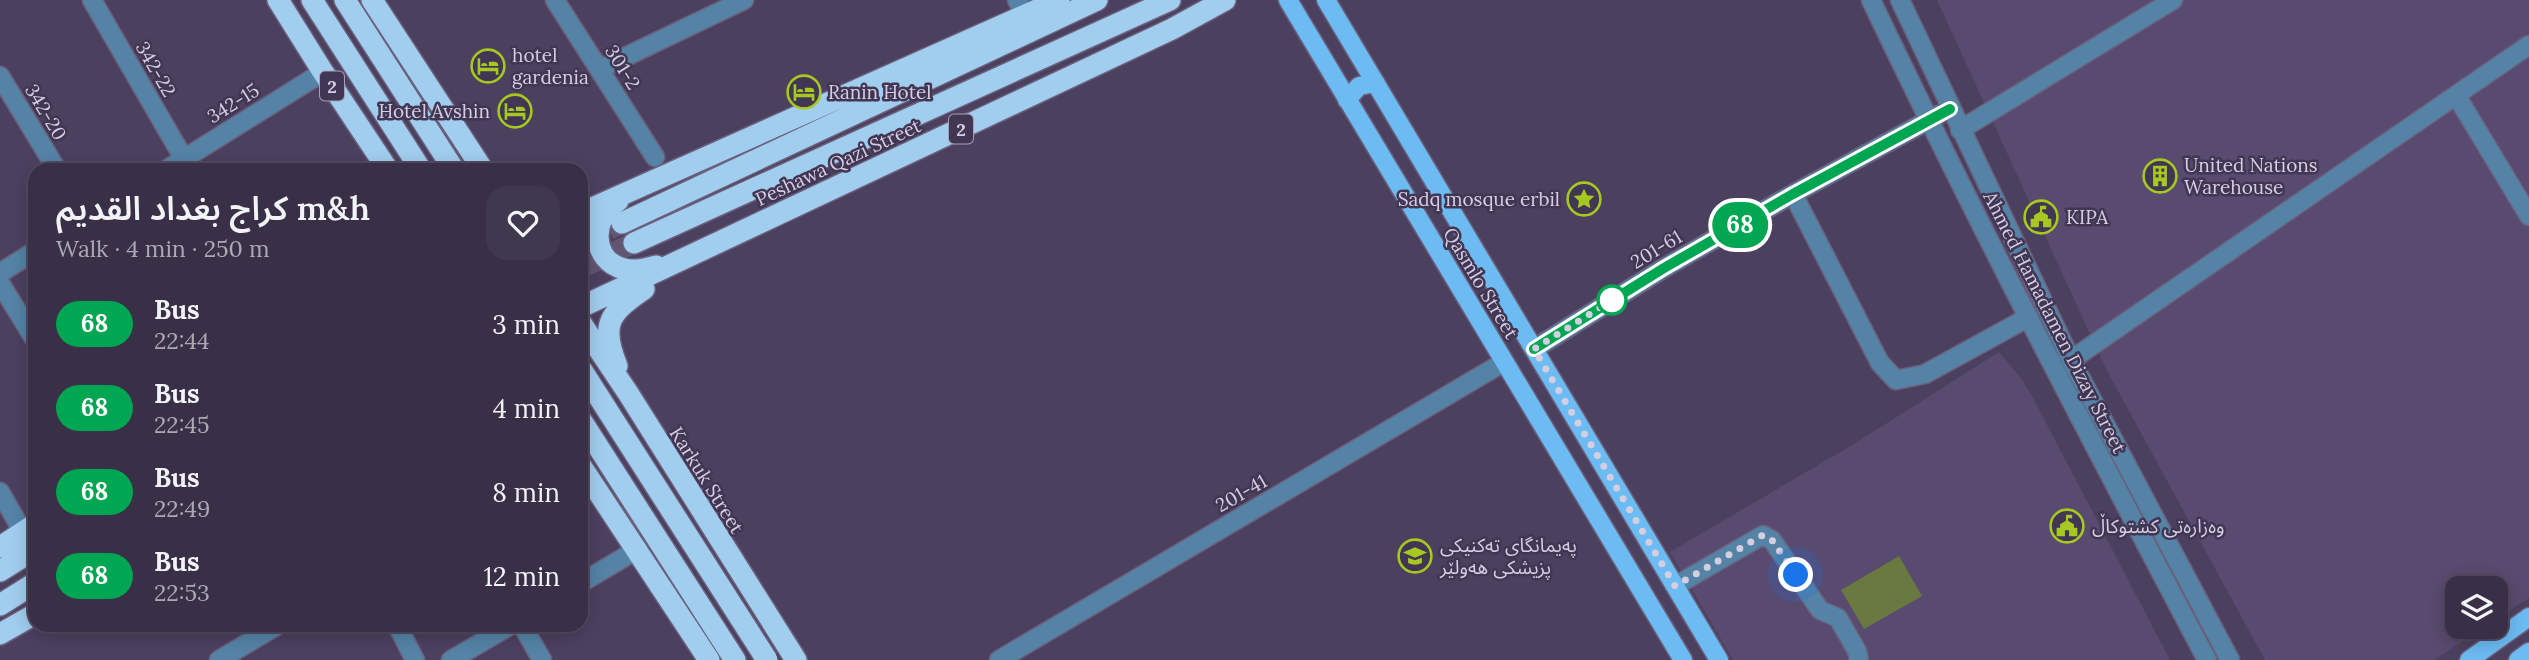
<!DOCTYPE html>
<html lang="en">
<head>
<meta charset="utf-8">
<style>
	body { margin:0; font-family:Lora,"Noto Sans Arabic",serif; background:#40384e; color:#f1f3f6; height:100vh; display:flex; flex-direction:column; font-size:26px; white-space:nowrap }
	* { box-sizing:border-box; margin:0 }
	p { font-size:23px; color:#aba9b4 }
	.icon { flex:none; width:38px; height:38px; fill:none; stroke:currentColor; stroke-width:2; stroke-linecap:round; stroke-linejoin:round }
	.map { position:relative; flex:1; overflow:hidden }
	.side { position:absolute; left:28px; top:163px; width:560px; height:469px; display:flex; flex-direction:column; background:#393047; border-radius:21px; box-shadow:0 4px 18px #0003,0 0 0 2px #534b60 }
	.side>* { flex:none }
	.badge { padding:0 14px; border-radius:23px; font-size:24px; line-height:46px }
	.tools { position:absolute; left:2445px; top:576px; display:grid; gap:14px }
	.tools a { display:grid; place-items:center; width:63px; height:63px; border-radius:14px; background:#393047; box-shadow:0 4px 18px #0003,0 0 0 2px #534b60; font-size:35px }
	.you { position:absolute; width:35px; height:35px; margin:-18px; border:5px solid #fff; border-radius:50%; background:#1a73e8; box-shadow:0 0 0 10px #1a73e833 }
	.map>.badge { position:absolute; translate:-50% -50%; box-shadow:0 0 0 4px #fff }
	.round { display:grid; place-items:center; flex:none; width:74px; height:74px; border-radius:21px; background:#40384e }
	.overview { display:flex; align-items:center; justify-content:space-between; height:119px; padding:0 28px }
	h1 { font-size:33px; font-weight:600; line-height:52px }
	ul { padding:0; list-style:none }
	li { display:flex; align-items:center; gap:21px; height:84px; padding:0 28px }
	li div { flex:1 }
	li b { display:block; font-size:26px }
	li em { font-style:normal }
	li .badge { min-width:77px; font-weight:700; text-align:center }
	.map>svg:first-child { display:block }
	.built { fill:#594a6f }
	.green { fill:#6a7940 }
	.lines { fill:none; stroke-linecap:round; stroke-linejoin:round }
	.highway-tunnel { stroke:#615572; stroke-width:21; stroke-dasharray:21 10; stroke-linecap:butt }
	.minor-casing { stroke:#6a5f7c; stroke-width:21 }
	.major-casing { stroke:#6a5f7c; stroke-width:21 }
	.highway-casing { stroke:#6a5f7c; stroke-width:24 }
	.minor { stroke:#5483a6; stroke-width:18 }
	.major { stroke:#6cbbf3; stroke-width:18 }
	.highway { stroke:#a1cdee; stroke-width:21 }
	.highway-bridge-casing { stroke:#6a5f7c; stroke-width:24; stroke-linecap:butt }
	.highway-bridge { stroke:#a1cdee; stroke-width:21 }
	.line-casing { stroke:#fff; stroke-width:16 }
	.line { stroke:#00a651; stroke-width:10 }
	.walk { stroke:#d5cee1; stroke-width:7; stroke-dasharray:0 12.6 }
	.stop-dot { fill:#fff; stroke:#00a651; stroke-width:3.5 }
	.labels { text-anchor:middle; dominant-baseline:central; stroke-width:5; stroke-linejoin:round; paint-order:stroke }
	.shield { fill:#413654; stroke:#a9a0b7; stroke-width:2 }
	.shield-label { font-size:18px; font-weight:bold; fill:#d5cee1 }
	.poi-label { font-size:19px; fill:#d5cee1; stroke:#413654; text-anchor:start }
	.street-label { font-size:19px; fill:#d5cee1; stroke:#413654 }
</style>
</head>
<body>
<div class="map">
<svg width="2529" height="660" viewBox="0 0 2529 660">
	<rect width="100%" height="100%" fill="#4c405f"/>
	<path class="built" d="M1937 0H2529V598L2496 619V588H2457V626L2485 627 2434 660H2265L2106 369Z
		M1999 352 2021 378 2032 396 2170 660H1733L1670 552 1854 444Z"/>
	<path class="green" d="M1899 556 1922 596 1864 629 1841 590Z"/>
	<g class="lines">
		<path class="highway-tunnel" d="M581 243 622 223
			M581 268 634 243"/>
		<defs>
			<path id="minor" d="M92 0 184 159
				M555 0 655 157
				M1017 0 1025 14
				M1871 0C1977 223 2092 442 2207 660
				M1900 0 2071 360 2230 660
				M600 69 744 0
				M0 76 57 170
				M2456 95 2529 216
				M1960 130 2173 0
				M166 170 323 72
				M1793 194 1880 363 1896 380 1925 374 2029 317
				M0 273 35 251
				M0 283 35 340
				M1534 349 1664 268 1793 194 1938 115
				M2071 360 2529 45
				M0 492 23 532
				M581 583 638 549
				M1675 586 1763 535 1772 540 1820 610 1838 618 1857 651 1859 660
				M397 625 415 660
				M522 625 542 660
				M219 660 278 625
				M451 660 511 625
				M999 660 1504 362"/>
			<path id="major" d="M1288 0 1683 660
				M1326 0 1719 660
				M1347 100 1359 86 1376 83
				M2469 660 2529 617
				M2518 660 2529 652"/>
			<path id="highway" d="M278 0 323 72 388 170
				M312 0 421 170
				M345 0 454 170
				M372 0 483 170
				M618 201C591 217 590 260 624 269 635 272 646 269 656 266
				M581 213 1059 0
				M622 223 1097 0
				M634 243 1170 0
				M581 307 1172 29 1225 0
				M581 323 628 393 796 660
				M617 366C600 324 609 313 644 289
				M581 420 735 660
				M581 466 709 660
				M0 547 35 524
				M0 571 35 549
				M0 605 35 583
				M0 634 35 614"/>
		</defs>
		<use href="#minor" class="minor-casing"/>
		<use href="#major" class="major-casing"/>
		<use href="#highway" class="highway-casing"/>
		<use href="#minor" class="minor"/>
		<use href="#major" class="major"/>
		<use href="#highway" class="highway"/>
		<defs>
			<path id="highway-bridge" d="M581 369 767 660"/>
		</defs>
		<use href="#highway-bridge" class="highway-bridge-casing"/>
		<use href="#highway-bridge" class="highway-bridge"/>
	</g>
	<g class="lines">
		<defs>
			<path id="line" d="M1534 349 1664 268 1793 194 1950 109"/>
		</defs>
		<use href="#line" class="line-casing"/>
		<use href="#line" class="line"/>
		<path class="walk" d="M1612 300 1622 294 1534 349 1675 586 1763 535 1772 540 1796 575"/>
	</g>
	<defs>
		<symbol id="hotel-ring" viewBox="-11 -11 22 22"><circle r="9.5" fill="#413654" stroke="#a6c821" stroke-width="1.5"/><path d="M-6-4.5h1.5V1H6V5H4.5V3h-9V5H-6ZM-4 0a1.8 1.8 0 1 1 3.6 0ZM.5 0V-2.5h3Q6-2.5 6 0Z" fill="#a6c821"/></symbol>
		<symbol id="building-ring" viewBox="-11 -11 22 22"><circle r="9.5" fill="#413654" stroke="#a6c821" stroke-width="1.5"/><path d="M-4-6H4V6H1V3H-1V6H-4ZM-2.5-4.3h1.7v1.8h-1.7ZM.8-4.3h1.7v1.8H.8ZM-2.5-1h1.7V.8h-1.7ZM.8-1h1.7V.8H.8Z" fill="#a6c821"/></symbol>
		<symbol id="sight-ring" viewBox="-11 -11 22 22"><circle r="9.5" fill="#413654" stroke="#a6c821" stroke-width="1.5"/><path d="M0-6L1.8-2.2L6-1.7L2.9 1.2L3.7 5.4L0 3.3L-3.7 5.4L-2.9 1.2L-6-1.7L-1.8-2.2Z" fill="#a6c821"/></symbol>
		<symbol id="civic-ring" viewBox="-11 -11 22 22"><circle r="9.5" fill="#413654" stroke="#a6c821" stroke-width="1.5"/><path d="M-.6-6.5H3V-4.5H.6V-3L4-1V1h2V6H-6V1h2V-1L-.6-3ZM-1.2 2.5V6h2.4V2.5Z" fill="#a6c821"/></symbol>
		<symbol id="university-ring" viewBox="-11 -11 22 22"><circle r="9.5" fill="#413654" stroke="#a6c821" stroke-width="1.5"/><path d="M0-5L7-2L0 1L-7-2ZM-4 1L0 2.5L4 1V4Q0 6-4 4Z" fill="#a6c821"/></symbol>
	</defs>
	<g fill-rule="evenodd">
		<use href="#hotel-ring" x="469" y="47" width="38" height="38"/>
		<use href="#hotel-ring" x="785" y="73" width="38" height="38"/>
		<use href="#hotel-ring" x="496" y="92" width="38" height="38"/>
		<use href="#building-ring" x="2141" y="157" width="38" height="38"/>
		<use href="#sight-ring" x="1565" y="180" width="38" height="38"/>
		<use href="#civic-ring" x="2022" y="198" width="38" height="38"/>
		<use href="#civic-ring" x="2048" y="507" width="38" height="38"/>
		<use href="#university-ring" x="1396" y="537" width="38" height="38"/>
	</g>
	<circle class="stop-dot" cx="1612" cy="300" r="14"/>
	<g class="labels">
		<g class="shield">
			<rect x="320" y="71.5" width="24" height="29" rx="5"/>
			<rect x="949" y="114.5" width="24" height="29" rx="5"/>
		</g>
		<g class="shield-label">
			<text x="332" y="86">2</text>
			<text x="961" y="129">2</text>
		</g>
		<g class="poi-label">
			<text x="512" y="55">hotel<tspan x="512" dy="22">gardenia</tspan></text>
			<text x="828" y="92">Ranin Hotel</text>
			<text x="490" y="111" text-anchor="end">Hotel Avshin</text>
			<text x="2184" y="165">United Nations<tspan x="2184" dy="22">Warehouse</tspan></text>
			<text x="1560" y="199" text-anchor="end">Sadq mosque erbil</text>
			<text x="2066" y="217">KIPA</text>
			<text x="2092" y="526">وەزارەتی کشتوکاڵ</text>
			<text x="1440" y="545">پەیمانگای تەکنیکی<tspan x="1440" dy="22">پزیشکی هەولێر</tspan></text>
		</g>
		<g class="street-label">
			<text transform="translate(623 67) rotate(58)">301-2</text>
			<text transform="translate(156 69) rotate(60)">342-22</text>
			<text transform="translate(233 103) rotate(-32)">342-15</text>
			<text transform="translate(46 112) rotate(59)">342-20</text>
			<text transform="translate(838 162) rotate(-25)">Peshawa Qazi Street</text>
			<text transform="translate(1656 249) rotate(-31)">201-61</text>
			<text transform="translate(1481 283) rotate(59)">Qasmlo Street</text>
			<text transform="translate(2055 322) rotate(63)">Ahmed Hamadamen Dizay Street</text>
			<text transform="translate(707 480) rotate(58)">Karkuk Street</text>
			<text transform="translate(1241 493) rotate(-30)">201-41</text>
		</g>
	</g>
</svg>
<div class="tools">
<a><svg class="icon" aria-label="layers" viewBox="0 0 24 24"><path d="M12 4l9 5-9 5-9-5zM3 14l9 5 9-5"/></svg></a>
</div>
<div class="you" style="left:1796px;top:575px"></div>
<b class="badge" style="left:1740px;top:225px;background:#00a651;color:#fff">68</b>
<section class="side">
<div class="overview"><div><h1>كراج بغداد القديم m&amp;h</h1><p>Walk · 4 min · 250 m</p></div><a class="round"><svg class="icon" aria-label="heart" viewBox="0 0 24 24"><path d="M12 20l-8-8c-3-5 5-10 8-4 3-6 11-1 8 4z"/></svg></a></div>
<ul>
<li><span class="badge" style="background:#00a651;color:#fff">68</span><div><b>Bus</b><p>22:44</p></div><em>3 min</em></li>
<li><span class="badge" style="background:#00a651;color:#fff">68</span><div><b>Bus</b><p>22:45</p></div><em>4 min</em></li>
<li><span class="badge" style="background:#00a651;color:#fff">68</span><div><b>Bus</b><p>22:49</p></div><em>8 min</em></li>
<li><span class="badge" style="background:#00a651;color:#fff">68</span><div><b>Bus</b><p>22:53</p></div><em>12 min</em></li>
</ul>
</section>
</div>
</body>
</html>
